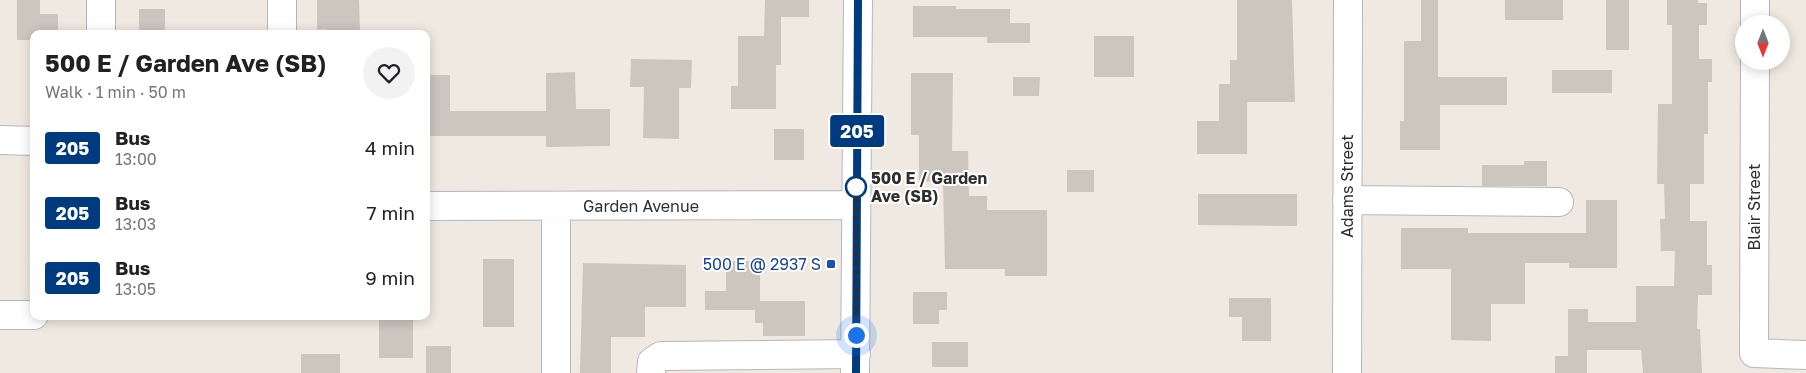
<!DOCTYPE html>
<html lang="en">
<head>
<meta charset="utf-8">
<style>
	body { margin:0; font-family:"Golos Text",sans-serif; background:#f2f2f2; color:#202124; height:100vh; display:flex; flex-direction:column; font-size:19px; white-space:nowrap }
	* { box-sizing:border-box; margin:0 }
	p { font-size:16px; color:#757577 }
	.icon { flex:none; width:28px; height:28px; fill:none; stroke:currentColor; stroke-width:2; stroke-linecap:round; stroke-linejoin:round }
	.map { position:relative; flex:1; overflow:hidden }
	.side { position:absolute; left:30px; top:30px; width:400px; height:290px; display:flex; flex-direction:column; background:#fff; border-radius:10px; box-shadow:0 2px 12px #0003 }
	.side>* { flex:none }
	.badge { padding:0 10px; border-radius:4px; font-size:18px; line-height:32px }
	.needle { width:32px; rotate:180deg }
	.fabs { position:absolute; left:1735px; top:15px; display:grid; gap:10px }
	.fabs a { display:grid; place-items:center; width:55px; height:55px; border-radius:50%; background:#fff; box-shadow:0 2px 12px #0003; font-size:25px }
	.you { position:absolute; width:25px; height:25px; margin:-12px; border:4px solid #fff; border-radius:50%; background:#1a73e8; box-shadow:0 0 0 8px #1a73e833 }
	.map>.badge { position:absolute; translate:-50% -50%; box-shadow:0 0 0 2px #fff }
	.round { display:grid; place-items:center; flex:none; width:52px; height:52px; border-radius:26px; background:#f2f2f2 }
	.overview { display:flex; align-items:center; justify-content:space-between; height:85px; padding:0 15px }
	h1 { font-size:24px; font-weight:700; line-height:38px }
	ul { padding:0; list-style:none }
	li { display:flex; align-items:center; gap:15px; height:65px; padding:0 15px }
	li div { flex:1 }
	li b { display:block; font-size:19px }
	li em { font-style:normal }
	li .badge { min-width:55px; font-weight:700; text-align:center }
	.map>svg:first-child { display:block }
	.building { fill:#cbc7bf }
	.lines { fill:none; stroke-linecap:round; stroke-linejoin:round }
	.minor-casing { stroke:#b4b7c1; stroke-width:30 }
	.minor { stroke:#fff; stroke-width:28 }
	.line-casing { stroke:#fff; stroke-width:11 }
	.line { stroke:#003b80; stroke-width:8 }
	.walk { stroke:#2e2e2e; stroke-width:5; stroke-dasharray:0 9 }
	.stop-dot { fill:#fff; stroke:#003b80; stroke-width:2.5 }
	.transit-dot { fill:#1a4fb4; stroke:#fff; stroke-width:2 }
	.labels { text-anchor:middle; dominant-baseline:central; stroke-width:4; stroke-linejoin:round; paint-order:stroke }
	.stop-label { font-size:16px; font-weight:bold; fill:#2e2e2e; stroke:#fff; text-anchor:start }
	.street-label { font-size:16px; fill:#2e2e2e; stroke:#fff }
	.transit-label { font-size:16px; fill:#164399; stroke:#fff; text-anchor:end }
</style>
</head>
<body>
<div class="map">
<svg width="1806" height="373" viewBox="0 0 1806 373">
	<rect width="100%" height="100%" fill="#efe9e1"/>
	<path class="building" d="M17 0H40V14H58V34H34V40H17Z
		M317 0H359L360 30H351L352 34H326V29L317 30Z
		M765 0H809V17H781V65H776V109H731V86H738V36H764Z
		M1237 0H1292L1295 102H1247V154H1197V121H1219V84H1230V60H1237Z
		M1421 0H1438V77H1507V105H1440V150H1400V121H1404V41H1421Z
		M1505 0H1563V20H1505Z
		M1606 0H1629V50H1606Z
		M1667 0H1698V3H1707V25H1699V59H1712V82H1708V134H1704V184H1690V221H1707V265H1712V295H1698L1697 329H1700L1702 373H1643L1641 350H1587V373H1555V356H1568V309H1588V322H1636V286H1674L1675 251H1661L1660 219H1665L1664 184H1657L1658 104H1672V25H1667Z
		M913 6H956V9H1010V23H1030V43H987V37H913Z
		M139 9H165V34H139Z
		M1094 36H1134V77H1094Z
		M631 59 692 60 691 88H679V139L643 138 644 87H630Z
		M1552 70H1612V93H1552Z
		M575 72 576 109H610V146L546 147V136H426V75H450V111H546V73Z
		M911 73H953L952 151H968L969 196H987V210H1047V276H1005V269H945L943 181 919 182V135H911Z
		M1013 77H1040L1039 96H1013Z
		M774 129H804V160H774Z
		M1524 161H1547V186H1482V165H1524Z
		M1067 170H1094V192H1067Z
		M1198 194H1297V226L1198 225Z
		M1586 200H1617V268H1569V263H1525V304H1491V341L1451 340V269H1401V228H1468V233H1586Z
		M483 259H514V327H483Z
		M726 261H760V301H805V336H763V323H755V310H705V291H726Z
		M583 263 686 265V307H645V337H611V373H580Z
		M913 292H947V310H939V324H913Z
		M1229 298H1271V341H1242V317H1229Z
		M379 316H413V358H379Z
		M932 342H968V367H932Z
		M426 346H451V373H426Z
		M301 354H340V373H301Z"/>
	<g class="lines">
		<defs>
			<path id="minor" d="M101 0V34
				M282 0V34
				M1755 24V0
				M1755 61 1754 353 1806 355
				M0 140 34 141
				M1347 200 1559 202
				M426 206 856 205
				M556 206V373
				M0 315H34
				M651 373 652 362 661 356 856 354
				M855 373 858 0
				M1347 373 1348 0"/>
		</defs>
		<use href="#minor" class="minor-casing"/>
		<use href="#minor" class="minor"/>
	</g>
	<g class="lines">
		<defs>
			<path id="line" d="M856 373 858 0"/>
		</defs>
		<use href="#line" class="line-casing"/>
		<use href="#line" class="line"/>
		<path class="walk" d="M856 335V187"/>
	</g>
	<circle class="stop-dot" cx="856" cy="187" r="10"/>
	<rect class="transit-dot" x="826" y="259" width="10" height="10" rx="2.5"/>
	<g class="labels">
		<g class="stop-label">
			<text x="871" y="178">500 E / Garden<tspan x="871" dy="18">Ave (SB)</tspan></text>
		</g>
		<g class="street-label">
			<text transform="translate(1347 186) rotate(-90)">Adams Street</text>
			<text x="641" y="206">Garden Avenue</text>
			<text transform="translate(1754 207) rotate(-90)">Blair Street</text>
		</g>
		<g class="transit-label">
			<text x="821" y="264">500 E @ 2937 S</text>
		</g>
	</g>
</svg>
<div class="fabs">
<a><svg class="needle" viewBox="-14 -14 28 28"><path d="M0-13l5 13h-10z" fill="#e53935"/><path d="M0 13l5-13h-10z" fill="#757577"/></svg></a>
</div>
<div class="you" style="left:856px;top:335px"></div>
<b class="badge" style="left:857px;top:131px;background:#003b80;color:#fff">205</b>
<section class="side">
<div class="overview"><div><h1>500 E / Garden Ave (SB)</h1><p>Walk · 1 min · 50 m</p></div><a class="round"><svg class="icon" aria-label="heart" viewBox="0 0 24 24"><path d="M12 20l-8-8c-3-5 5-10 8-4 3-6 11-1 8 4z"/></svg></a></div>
<ul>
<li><span class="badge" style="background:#003b80;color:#fff">205</span><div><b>Bus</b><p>13:00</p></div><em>4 min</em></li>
<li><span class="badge" style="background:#003b80;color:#fff">205</span><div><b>Bus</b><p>13:03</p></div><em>7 min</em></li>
<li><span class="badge" style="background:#003b80;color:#fff">205</span><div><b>Bus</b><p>13:05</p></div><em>9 min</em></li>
</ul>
</section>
</div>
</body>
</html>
